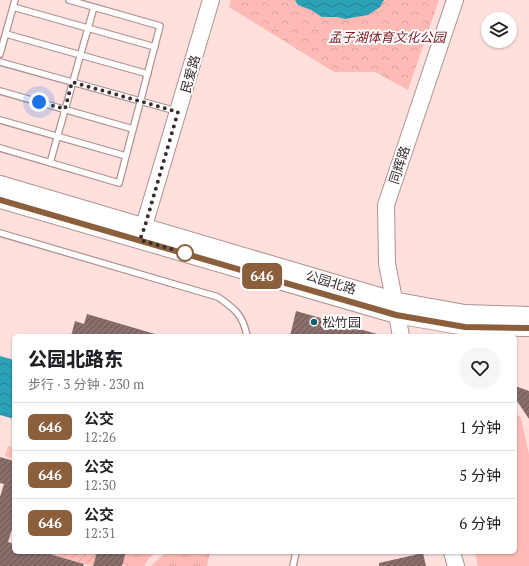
<!DOCTYPE html>
<html lang="zh">
<head>
<meta charset="utf-8">
<style>
	body { margin:0; font-family:"PT Serif","Noto Sans SC",serif; background:#f6f6f6; color:#202124; height:100vh; display:flex; flex-direction:column; font-size:15px; white-space:nowrap }
	* { box-sizing:border-box; margin:0 }
	p { font-size:13px; color:#757577 }
	.icon { flex:none; width:22px; height:22px; fill:none; stroke:currentColor; stroke-width:2; stroke-linecap:round; stroke-linejoin:round }
	.map { position:relative; flex:1; overflow:hidden }
	.details { position:absolute; left:12px; top:334px; width:505px; height:220px; display:flex; flex-direction:column; background:#fff; border-radius:6px; box-shadow:0 1px 3px #0004 }
	.details>* { flex:none }
	.badge { padding:0 8px; border-radius:6px; font-size:14px; line-height:26px }
	.buttons { position:absolute; left:481px; top:12px; display:grid; gap:8px }
	.buttons a { display:grid; place-items:center; width:36px; height:36px; border-radius:50%; background:#fff; box-shadow:0 1px 3px #0004; font-size:20px }
	.you { position:absolute; width:20px; height:20px; margin:-10px; border:3px solid #fff; border-radius:50%; background:#1a73e8; box-shadow:0 0 0 6px #1a73e833 }
	.map>.badge { position:absolute; translate:-50% -50%; box-shadow:0 0 0 2px #fff }
	.round { display:grid; place-items:center; flex:none; width:42px; height:42px; border-radius:21px; background:#f6f6f6 }
	.headline { display:flex; align-items:center; justify-content:space-between; height:68px; padding:0 16px }
	h1 { font-size:19px; font-weight:800; line-height:30px }
	ul { padding:0; list-style:none }
	li { display:flex; align-items:center; gap:12px; height:48px; padding:0 16px; border-top:1px solid #e0e0e0 }
	li div { flex:1 }
	li b { display:block; font-size:15px }
	li em { font-style:normal }
	li .badge { min-width:44px; font-weight:700; text-align:center }
	.map>svg:first-child { display:block }
	.grass { fill:url(#grass-tufts) }
	.forest { fill:url(#forest-crowns) }
	.garden { fill:url(#garden-furrows) }
	.pitch { fill:#ffbab5 }
	.water { fill:url(#water-waves) }
	.building { fill:url(#building-hatch) }
	.lines { fill:none; stroke-linecap:round; stroke-linejoin:round }
	.lane-casing { stroke:#af9290; stroke-width:8 }
	.secondary-casing { stroke:#af9290; stroke-width:18 }
	.lane { stroke:#fff; stroke-width:5.5 }
	.secondary { stroke:#fff; stroke-width:16 }
	.line-casing { stroke:#fff; stroke-width:9 }
	.line { stroke:#8b5e3c; stroke-width:6 }
	.walk { stroke:#392e2d; stroke-width:4; stroke-dasharray:0 7.2 }
	.stop-dot { fill:#fff; stroke:#8b5e3c; stroke-width:2 }
	.poi-dot { fill:#16606e; stroke:#fff; stroke-width:1.5 }
	.labels { text-anchor:middle; dominant-baseline:central; stroke-width:4; stroke-linejoin:round; paint-order:stroke }
	.park-label { font-size:13px; font-style:italic; fill:#7b171e; stroke:#fff }
	.street-label { font-size:13px; fill:#392e2d; stroke:#fff }
	.poi-label { font-size:13px; fill:#392e2d; stroke:#fff; text-anchor:start }
</style>
</head>
<body>
<div class="map">
<svg width="529" height="566" viewBox="0 0 529 566">
	<defs>
		<pattern id="grass-tufts" width="24" height="20" patternUnits="userSpaceOnUse"><rect width="24" height="20" fill="#ffbab5"/><path d="M3 7l-1-3M5 7V3M7 7l1-3M15 17l-1-3M17 17v-4M19 17l1-3" fill="none" stroke="#dba09c"/></pattern>
		<pattern id="forest-crowns" width="20" height="18" patternUnits="userSpaceOnUse"><rect width="20" height="18" fill="#ffbab5"/><path d="M2 6a3 3 0 1 1 6 0M12 15a3 3 0 1 1 6 0" fill="none" stroke="#dba09c"/></pattern>
		<pattern id="garden-furrows" width="10" height="10" patternUnits="userSpaceOnUse"><rect width="10" height="10" fill="#ffbab5"/><path d="M-1 1l2-2M0 10L10 0M9 11l2-2" fill="none" stroke="#dba09c"/></pattern>
		<pattern id="water-waves" width="16" height="10" patternUnits="userSpaceOnUse"><rect width="16" height="10" fill="#2ba1b8"/><path d="M0 5q4-4 8 0t8 0" fill="none" stroke="#268496"/></pattern>
		<pattern id="building-hatch" width="6" height="6" patternUnits="userSpaceOnUse"><rect width="6" height="6" fill="#896e6c"/><path d="M-1 1l2-2M0 6l6-6M5 7l2-2" fill="none" stroke="#6b5654"/></pattern>
	</defs>
	<rect width="100%" height="100%" fill="#ffe0dd"/>
	<path class="grass" d="M8 446 14 447V459L5 456Z
		M126 552H156L149 558 144 566H127L122 564Z
		M169 552H210L207 566H151L159 558Z"/>
	<path class="forest" d="M231 0H439L408 90 375 72H334L229 7Z"/>
	<path class="garden" d="M43 552H97L93 566Z"/>
	<path class="pitch" d="M515 412 521 418 529 454V566H478L475 552H515Z"/>
	<path class="water" d="M295 0H384L380 7 368 15 345 19 337 17H322L311 10 298 5Z
		M0 356 14 360V419L0 415Z"/>
	<path class="building" d="M296 311 377 334V336H290Z
		M87 314 155 334V336H71L75 321 84 324Z
		M515 386 529 391V419L515 398Z
		M0 457 14 461V523L8 542 14 544V552H43L84 564 83 566H0V497L4 484 0 483Z
		M97 552H126L122 566H93Z
		M423 553 426 566H379V563Z"/>
	<g class="lines">
		<defs>
			<path id="lane" d="M13 7 155 47
				M6 34 148 74
				M0 54 15 0
				M0 62 176 111
				M0 91 133 129
				M0 120 126 156
				M0 148 119 183 160 26 69 0
				M50 163 94 7
				M0 233 218 297C235 309 243 315 247 336
				M293 566 296 552"/>
			<path id="secondary" d="M0 184 393 300 465 313 529 315
				M0 200 396 315 465 327 529 328
				M141 236 211 0
				M401 336 387 263 386 205 455 0
				M452 552 456 566"/>
		</defs>
		<use href="#lane" class="lane-casing"/>
		<use href="#secondary" class="secondary-casing"/>
		<use href="#lane" class="lane"/>
		<use href="#secondary" class="secondary"/>
	</g>
	<g class="lines">
		<defs>
			<path id="line" d="M0 200 396 315 465 327 529 328"/>
		</defs>
		<use href="#line" class="line-casing"/>
		<use href="#line" class="line"/>
		<path class="walk" d="M39 102 65 109 72 82 178 112 145 226 140 240 185 253"/>
	</g>
	<circle class="stop-dot" cx="185" cy="253" r="8"/>
	<circle class="poi-dot" cx="314" cy="322" r="4"/>
	<g class="labels">
		<g class="park-label">
			<text x="387" y="37">孟子湖体育文化公园</text>
		</g>
		<g class="street-label">
			<text transform="translate(190 74) rotate(-74)">民爱路</text>
			<text transform="translate(399 165) rotate(-72)">同辉路</text>
			<text transform="translate(331 282) rotate(17)">公园北路</text>
		</g>
		<g class="poi-label">
			<text x="322" y="322">松竹园</text>
		</g>
	</g>
</svg>
<div class="buttons">
<a><svg class="icon" aria-label="layers" viewBox="0 0 24 24"><path d="M12 4l9 5-9 5-9-5zM3 14l9 5 9-5"/></svg></a>
</div>
<div class="you" style="left:39px;top:102px"></div>
<b class="badge" style="left:262px;top:276px;background:#8b5e3c;color:#fff">646</b>
<section class="details">
<div class="headline"><div><h1>公园北路东</h1><p>步行 · 3 分钟 · 230 m</p></div><a class="round"><svg class="icon" aria-label="heart" viewBox="0 0 24 24"><path d="M12 20l-8-8c-3-5 5-10 8-4 3-6 11-1 8 4z"/></svg></a></div>
<ul>
<li><span class="badge" style="background:#8b5e3c;color:#fff">646</span><div><b>公交</b><p>12:26</p></div><em>1 分钟</em></li>
<li><span class="badge" style="background:#8b5e3c;color:#fff">646</span><div><b>公交</b><p>12:30</p></div><em>5 分钟</em></li>
<li><span class="badge" style="background:#8b5e3c;color:#fff">646</span><div><b>公交</b><p>12:31</p></div><em>6 分钟</em></li>
</ul>
</section>
</div>
</body>
</html>
